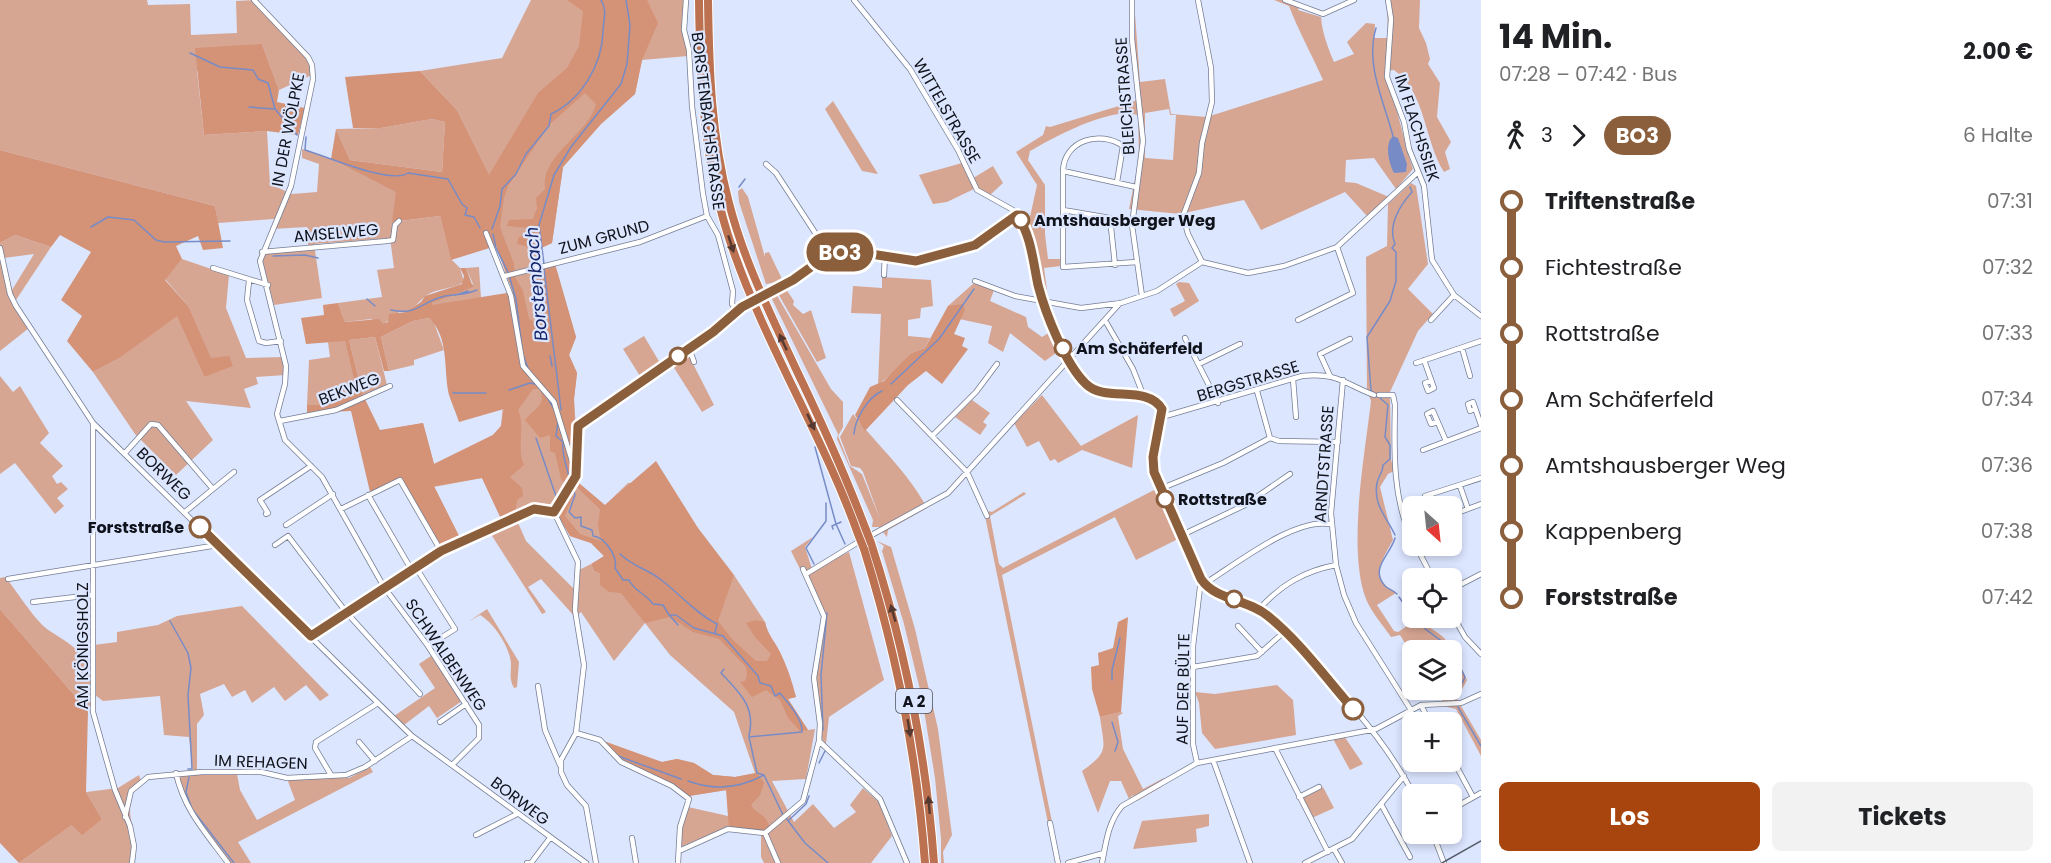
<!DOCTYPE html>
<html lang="de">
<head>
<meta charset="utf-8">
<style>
	body { margin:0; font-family:Poppins,sans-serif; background:#f2f2f2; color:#202124; height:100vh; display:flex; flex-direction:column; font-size:22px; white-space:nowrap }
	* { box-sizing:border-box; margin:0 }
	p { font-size:20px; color:#757577 }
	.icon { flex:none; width:33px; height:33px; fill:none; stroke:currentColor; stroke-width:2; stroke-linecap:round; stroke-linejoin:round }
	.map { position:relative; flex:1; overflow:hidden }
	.details { display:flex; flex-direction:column; background:#fff; width:570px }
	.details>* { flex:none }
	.badge { padding:0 12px; border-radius:20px; font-size:21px; line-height:39px }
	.needle { width:39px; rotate:153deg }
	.buttons { position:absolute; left:1402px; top:496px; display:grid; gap:12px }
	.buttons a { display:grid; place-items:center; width:60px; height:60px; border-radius:9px; background:#fff; box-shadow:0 3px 9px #0003; font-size:30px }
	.map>.badge { position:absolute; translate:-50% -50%; box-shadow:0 0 0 3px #fff }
	.legs { display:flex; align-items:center; gap:9px; height:66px; padding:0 18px; font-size:20px }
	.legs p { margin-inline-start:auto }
	.headline { display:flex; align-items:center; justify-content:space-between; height:102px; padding:0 18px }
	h1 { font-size:33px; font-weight:700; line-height:45px }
	.cta { display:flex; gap:12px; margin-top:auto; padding:12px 18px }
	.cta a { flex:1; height:69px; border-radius:9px; background:#a8450e; color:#fff; font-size:24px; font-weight:700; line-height:69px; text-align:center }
	.cta a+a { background:#f2f2f2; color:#202124 }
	ul { padding:0 18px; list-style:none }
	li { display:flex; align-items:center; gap:21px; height:66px; font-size:22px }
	li i { display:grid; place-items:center; width:9px; height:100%; margin:0 8px; background:currentColor }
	li i::after { content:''; width:15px; height:15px; margin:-8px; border:4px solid; border-radius:50%; background:#fff }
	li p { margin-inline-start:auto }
	li:first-child i { background:linear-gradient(#0000 50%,currentColor 0) }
	li:last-child i { background:linear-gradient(currentColor 50%,#0000 0) }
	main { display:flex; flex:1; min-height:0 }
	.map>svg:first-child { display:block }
	.green { fill:#d7a693; fill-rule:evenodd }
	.forest { fill:#d49276; fill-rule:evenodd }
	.water { fill:#778cc6 }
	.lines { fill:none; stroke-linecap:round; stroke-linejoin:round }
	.stream { stroke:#778cc6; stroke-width:1.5 }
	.minor-casing { stroke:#747d93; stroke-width:6 }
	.motorway-casing { stroke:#fff; stroke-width:10 }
	.minor { stroke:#fff; stroke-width:4.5 }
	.motorway { stroke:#bc7150; stroke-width:8 }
	.rail { stroke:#575c6a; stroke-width:1.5 }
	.minor-bridge-casing { stroke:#747d93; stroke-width:6; stroke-linecap:butt }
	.motorway-bridge-casing { stroke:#fff; stroke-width:10; stroke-linecap:butt }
	.minor-bridge { stroke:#fff; stroke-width:4.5 }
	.motorway-bridge { stroke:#bc7150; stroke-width:8 }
	.oneway { fill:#553930 }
	.line-1-casing { stroke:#fff; stroke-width:14 }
	.line-1 { stroke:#8b5e3c; stroke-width:9 }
	.stop-1-dot { fill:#fff; stroke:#8b5e3c; stroke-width:3 }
	.labels { text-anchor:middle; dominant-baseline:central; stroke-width:4.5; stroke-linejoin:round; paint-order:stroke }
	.shield { fill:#dce6ff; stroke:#4d525f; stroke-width:1.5 }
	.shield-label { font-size:15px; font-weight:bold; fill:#10131b }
	.street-label { font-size:16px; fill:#10131b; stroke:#dce6ff }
	.stop-label { font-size:16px; font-weight:bold; fill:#10131b; stroke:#dce6ff; text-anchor:start }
	.water-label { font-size:18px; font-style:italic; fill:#162569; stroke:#dce6ff }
</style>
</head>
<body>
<main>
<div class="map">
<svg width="1481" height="863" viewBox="0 0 1481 863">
	<rect width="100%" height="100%" fill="#dce6ff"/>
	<path class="green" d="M0 0H147L148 5 190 4 191 35 237 33 236 1 255 0 310 56 314 74 279 90 262 44 197 71 204 135 267 131 270 184 292 194 317 192 319 164 302 158V149L331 159 397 192 393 222 440 216 451 259 460 268 464 282C454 289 438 288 427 295 417 302 413 313 399 312L383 325 371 319 345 322 338 303 382 297 377 270 394 268 390 238 314 244 322 298 274 305 260 251 308 246 307 227 272 229 277 219H273L218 223 215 206 0 150Z
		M531 0H684L682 27 688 56 642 60 635 94 601 124 563 167 552 243 539 249 541 267 555 264 576 337 569 355 577 373 574 399 578 459 572 483 600 510 628 483H635L728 586 734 575 765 622 768 636 780 653 796 697 788 699 808 730 815 729 806 779 772 781 794 822 813 804 834 828 856 812 850 805 863 788 880 803 892 836 871 863H764L761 857V832L729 828 680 847 681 826 688 807 728 816 727 790 689 796 673 785 643 756 662 762 677 759 694 763 713 775 735 777 755 773 734 712 670 655 645 623 614 661 581 612 575 617 541 579 528 587 546 612 542 614 487 528 502 520 482 478 434 487 461 540 442 549 369 411 380 431 423 423 434 464 493 435 501 426 513 293 478 194 489 176 457 110 420 71 502 58ZM534 507 556 511 570 536 591 543 604 556 600 585V574L594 571 591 564 579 570 577 592 526 541 515 516Z
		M1129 0H1134L1140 82 1165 79 1171 114 1207 117 1323 80C1312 55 1298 30 1289 6L1274 0H1286L1300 6 1298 10 1321 17C1322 32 1328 48 1334 62L1354 54 1347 42 1366 23 1375 24 1374 38H1388L1387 0H1420L1419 28 1426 43 1430 59 1428 64 1440 83 1437 117 1451 142 1445 152 1450 169 1444 172C1424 141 1426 92 1394 70L1385 71C1397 103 1402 137 1413 169L1396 189 1374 158 1346 160 1345 182 1356 183 1389 197 1367 216 1345 192 1261 230 1244 200 1180 214 1129 209 1139 159 1138 115C1111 106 1054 137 1030 151L1028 160 1045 185V234L1048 259H1061V266L1044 268 1048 298 1041 285 1028 226 1037 185 1016 152 1043 135 1046 126 1050 127 1135 101 1137 98 1130 47ZM1169 109 1170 115H1176L1173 160 1145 158V113Z
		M833 101 878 174 862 171 825 109Z
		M432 119 445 122 442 172 350 160 336 129 381 128Z
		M962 163 970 180 993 166 1003 183 989 196 974 189 947 202 933 204 919 175Z
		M1411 183 1416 186 1428 264 1408 289 1433 314 1418 331 1390 392 1391 459 1394 471 1388 474 1380 487 1393 540C1381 562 1369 578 1396 593L1377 605 1394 631 1398 632 1419 618C1425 625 1431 628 1438 633 1453 643 1460 665 1467 680L1457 699 1481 740V756L1456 709 1447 707 1434 690H1452V651H1446L1439 645 1426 651H1413V656L1400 635 1391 637C1383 625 1371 612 1366 599 1347 550 1365 453 1371 401L1367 390 1366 257 1387 246 1388 204Z
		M742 188 748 197 765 257V253L769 252 783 281 766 284 739 202 738 191Z
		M15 235 51 247 14 303 29 328 0 351V243ZM34 254 12 290 4 258Z
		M182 259 229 275 226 308 246 358 284 357 285 375 256 377 258 384 244 389 251 408 186 401 213 440 176 475 135 434 93 372 120 358 177 315 204 377 211 359 189 307 165 279Z
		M479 267 481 298 432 306V303L473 284 466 268Z
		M882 277 931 280 933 306 921 308 920 318 908 320V336L930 338 925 348 911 353 893 373 878 385 881 314 851 313 853 286 882 288Z
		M1179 282 1189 283 1199 301 1174 317 1170 309 1185 301 1176 284Z
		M974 283 994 290 990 301 1026 317 1028 327 1042 337 1052 331 1060 350 1045 361 1010 333 1003 352 988 343 992 326 959 319 965 310 948 306Z
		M784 286 794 301 793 305 803 314 811 310 826 358 817 362 776 290Z
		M775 292 831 389 843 402V427L838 436 850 466 862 474 880 519 863 472 860 468 851 466 840 437 853 414C877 445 909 473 927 508L888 530 887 537 879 527H872L873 520 837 439 838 434 770 295Z
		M429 318 434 323 444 350 414 360V365L389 371 381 337 413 321Z
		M644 336 660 363 640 376 623 349Z
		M375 337 387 385 363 395 349 340Z
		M345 340 358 393 333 397 326 405H307L309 360 330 357 328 342Z
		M687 352 714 405 702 412 671 363Z
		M0 376 13 392 20 386 49 433 40 443 63 466 52 476 57 484 61 482 68 489 57 498 64 506 55 514 15 463 0 474Z
		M1042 395 1081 446 1138 415 1132 468 1082 450 1058 463 1055 459 1050 461 1039 441 1027 447 1014 423Z
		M972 400 990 413 983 422 987 425 980 435 955 417Z
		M1156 489 1180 538 1136 560 1115 517 1002 575 1052 822 1048 823 985 516 989 511 992 512 1024 492 1026 494 990 516 999 564 1003 568Z
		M813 537 805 547 812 569 849 552 884 680 829 717 826 744 821 738 815 679 823 622 821 611 791 551Z
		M877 541 891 547 915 629 938 729 952 835 943 852 944 863H941V839L935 778 922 698 904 624 882 551 884 546Z
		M5 577C17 591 33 618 47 629 59 638 85 649 85 667L81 668 85 673H94V645L117 642V632L158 625 177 616 242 606 329 695 320 701 306 685 285 701 274 687 252 703 245 690 232 697 224 684 200 694 204 715 197 724V773L237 774 240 790 257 820 295 800 286 776 349 778 370 767 373 772 238 842 251 863H230L191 817 172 773H193L189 737 164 735 160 696 103 701 95 695V710L88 711 0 609V578Z
		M487 609 519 662 517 687 514 688C509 679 511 674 511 664 510 647 494 623 480 615L468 622Z
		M431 656 462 701 437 718 429 706 404 725 394 716 435 688 419 664Z
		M1277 685 1293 700 1296 735 1215 749 1202 733 1199 703 1195 692 1215 694Z
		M1121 712 1123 713 1118 716 1123 749 1143 789 1164 778 1161 787 1137 801 1133 795 1129 799 1121 781H1110L1098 813 1082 771C1110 751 1104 749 1100 717Z
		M1344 736 1363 764 1350 770 1333 739Z
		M139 775 141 781C116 808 143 838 133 863H19L72 825 102 819 86 792 118 788Z
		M1323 787 1334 808 1312 818 1302 798Z
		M1209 814V826L1196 829 1197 842 1133 849 1142 821Z"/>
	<path class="forest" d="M567 0H647L658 23 642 60 635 94 601 124 563 167 552 243 539 249 517 244 518 238 528 233 527 228 507 226 509 220 533 219 537 208 536 198 545 189C540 155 590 133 596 104L585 93 549 125 508 186 504 198 500 227 514 264 515 277 523 291 529 319 536 323H544L548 318 540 292 543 281 541 267 555 264 576 337 569 355 577 373 574 399 576 474 579 483 605 505 656 461 698 528 734 575 718 621 732 639 756 661H767L771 654 755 637 746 623 756 620 765 622C768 635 774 640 780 652 787 666 792 681 796 697L788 699 808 730 800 731 788 718 780 700 766 690 752 697 740 682 745 681 747 675 746 667 719 639 693 632 670 617 645 623 621 593 609 592 600 585V574L594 571 591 564 604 556 591 543 570 536 556 512 571 490 573 496 565 516 580 534 601 541 598 525 600 510 572 483 566 485 561 479 555 453 550 451V435L540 438 525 420C534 408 548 405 539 389H533L518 410C526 427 516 448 524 465L510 477 522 488 523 496 517 500 515 515 502 521 482 478 434 486 461 540 442 549 401 480 370 492 351 411 307 413V405H326L327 398 343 397 357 392 345 341 306 344 301 318 324 315 323 305 338 303 345 322 379 319 383 324 388 322 389 314 406 312 421 302 425 296 462 284 464 276 460 268H466L473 287 432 303V305L513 292 496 246 451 260 440 216 392 222 396 192 331 159 336 129 350 160 442 172 445 122 432 119 381 128H353L345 77 420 71 457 110 489 175 538 93 567 68 579 46 583 11ZM429 318C450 338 443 370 449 395 452 404 456 413 459 422L504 409 501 426 493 435 434 464 423 423 380 430 363 395 349 340 375 337 384 371H389L381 337 413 321Z
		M262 44 279 90 277 102 305 108 298 135 267 131 204 135 195 48Z
		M0 150 215 206 223 248 203 250 198 236 176 246 182 259 165 280 189 307 211 358 229 356 233 366 204 377 177 316 120 358 93 372 67 341 82 316 61 300 91 252 60 235 51 247 15 235 0 243Z
		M963 304 965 310 954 334 965 338 962 346 968 349 942 384 926 371 908 385 865 431 855 415 870 387 884 381 911 353 925 348 948 306Z
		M0 609 88 711 86 792 102 819 82 835 72 825 19 863 0 843Z
		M1128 617 1121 712 1100 717 1092 689 1091 667 1099 665 1098 653 1113 648 1118 622Z
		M601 740 662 762 677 759 694 763 713 775 735 777 757 773 764 783 760 795 751 805C755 814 765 812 770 828L765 833 729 828 726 790 689 796 673 785 620 761Z"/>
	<path class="water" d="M1393 136 1398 138 1407 164 1406 172 1394 173C1389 164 1384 144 1393 136Z"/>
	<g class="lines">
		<path class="stream" d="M1376 28C1365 65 1384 101 1393 136
			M190 53 220 67 253 70 258 79 268 83 275 109 297 135
			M249 107 275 109
			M306 137 305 150C326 156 391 185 408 173L448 179 462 204 467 208 465 215 474 217 480 228
			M739 187 745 179
			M91 227 108 217 134 220 156 240 164 242 230 241
			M492 229 500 206 502 189 516 174 526 154 549 126 551 114C581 100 602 65 603 32 603 20 608 11 601 0
			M493 234 496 248 508 272 516 299 522 348
			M273 256 305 255 318 258
			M544 264 539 225 554 175 571 147 621 84 627 64 630 25 626 0
			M544 269 561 410
			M456 295 468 291
			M367 299 375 306
			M391 310C417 316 422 301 445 296 456 294 466 295 477 290
			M523 355 528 368
			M550 356 552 366
			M891 384 939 339 974 289
			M509 390 530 383 535 384
			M453 393H486
			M1376 394 1371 391 1367 337 1390 301 1396 281V252L1392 248 1395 244C1387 225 1401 204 1412 192L1410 187
			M547 397 554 409
			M1380 398 1388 405 1385 437 1390 445V459L1383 465C1383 473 1378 476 1377 483 1373 505 1386 516 1395 535
			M558 421 556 436 563 442C561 455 568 468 570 482
			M854 434C855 419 868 397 882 391
			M536 438 558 502
			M815 447 836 524 845 544
			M573 489 575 495 569 512 575 518 581 517V526L592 530 593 536C605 537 618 557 615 568L623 580H629C633 590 646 594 653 604L663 605 669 615H676L694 628 723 636 758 676 760 683 771 686 775 696 780 693C788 703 803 719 802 732L749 737 757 773 764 775 783 815
			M833 529 832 526 841 522
			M1395 538C1391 554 1369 568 1385 586 1388 589 1393 590 1397 594
			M620 554C635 568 646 568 660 579 679 593 695 613 717 624L715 633
			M814 564 806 548 826 521V503
			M1399 597 1413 617
			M670 616 678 625
			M1414 618C1424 630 1436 636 1446 645
			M170 621 188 653 191 668 188 695 192 769H188
			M1452 651 1465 677 1455 699
			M724 669 721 673C740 693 756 707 749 736
			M1112 680V670L1120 638
			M1458 707 1481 746
			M1112 722 1118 742 1115 751
			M823 730 821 675 827 613
			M618 756 681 779
			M819 763 825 751
			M189 777 186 792 192 809 234 863
			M688 781C715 791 739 789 764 775
			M786 818 805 843 828 863
			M789 820 806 804 809 796"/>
		<defs>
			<path id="minor" d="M254 0 308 57 312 65 313 79 291 186 260 261 286 366 285 384 277 414 285 440 322 477 384 587 428 646 479 725V738L452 765
				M686 0 684 30 689 50 692 106 703 194 707 216 718 235 733 291 732 304 737 311
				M854 0 910 69 958 150 977 190 1013 210 1025 226 1039 288 1069 361 1079 377 1098 391 1144 397 1159 404 1162 409 1153 457 1154 473 1204 584C1222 600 1249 602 1269 617 1321 671 1379 728 1414 795
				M1132 0V39L1143 141 1132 225 1142 296
				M1198 0 1211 68 1212 102 1202 143 1199 173 1183 216 1188 234 1202 262
				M1285 0 1323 14 1354 0
				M1388 0 1391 19 1387 77 1404 122 1409 149 1424 186 1432 260 1454 295 1481 316
				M766 164 776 173 829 254
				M1063 171C1064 140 1100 130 1123 146L1117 182
				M1136 187 1063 171V267L1137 262
				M1063 210 1110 218 1115 265
				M486 233 511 296 523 366 554 402 576 474
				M0 248 10 294 16 306 93 423 378 703 412 736 586 863
				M262 252 387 241 393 240 395 225 399 221
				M213 268 268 285
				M884 275 885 255
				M505 276 640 242 707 216
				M249 281 247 300 259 341 266 343 281 341
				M975 281 1015 296 1081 308 1121 303 1157 291 1202 262 1248 273 1284 266 1337 247 1418 172
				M777 286 793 280 835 252H858L916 261 956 251 975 245 1017 215
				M1298 320 1353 293 1337 247
				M1431 320 1454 295
				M1106 322 1133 369 1144 397
				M1185 338 1218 403
				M689 348 694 362
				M1462 348 1470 376
				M1424 360 1434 388 1428 391 1425 383 1431 381
				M1416 363 1481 341
				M1199 364 1240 344
				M1330 376 1320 354 1350 339
				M1293 379 1296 417
				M1343 380 1331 513 1336 565 1344 595 1356 623 1411 710
				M1257 391 1270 438
				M1379 395H1393L1395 405C1394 449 1392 500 1413 541
				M897 400 967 472 987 516
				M1475 409 1470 411 1468 404 1473 402 1481 425
				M1162 417 1302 376C1337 372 1345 384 1374 395
				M280 421 336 410 390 386
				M1438 422 1431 424 1427 414 1433 411 1446 441
				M93 423V712L115 790 130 826 134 846 132 863
				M932 436 976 392 997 364
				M1270 438 1279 441 1338 442
				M1423 450 1481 428
				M125 453 151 424 158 425 213 489 185 512
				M1460 486 1468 509
				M213 489 234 472
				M1160 489 1223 463 1270 438
				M368 495 411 569
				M1425 496 1481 478
				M341 509 400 480 441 551
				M554 512 578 562 575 610 584 665 576 733 561 760V772L567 785 586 806 596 863
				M554 512 576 476 578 426 713 332 738 310
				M266 514 268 513 260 500 311 466
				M1452 515 1481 504
				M286 525 333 494
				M1182 535 1245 505 1290 474
				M868 537 948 493 1120 303
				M275 545 288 536 346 612 420 694
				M1416 546 1433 579
				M415 566 455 629 428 646
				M806 574 860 541
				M8 579 218 545
				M1204 584C1235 565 1293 518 1330 524
				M1452 589 1481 574
				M33 602 92 595
				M1259 609C1281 585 1304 571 1336 565
				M1452 614 1465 637 1481 654
				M1238 626 1262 652
				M311 636 441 551 534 509 554 512
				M1193 667 1257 656 1284 632
				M538 686 545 730 560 765
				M1421 705 1430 723
				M440 722 466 704
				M576 733 600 740 621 762 672 786 689 799 680 827 678 863
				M819 741 880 799 907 863
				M359 742 375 761
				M1275 748 1328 852
				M1452 758 1473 797
				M1213 760 1250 863
				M1197 763 1193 744V646L1201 579
				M176 773C184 810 206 833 228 863
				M331 775 315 748 316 742 378 703
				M1299 797 1319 787
				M1381 804 1410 857
				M1452 809 1481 793
				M125 817 131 791 148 777 202 772H261L287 778 346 775 365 767 412 736
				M1050 823 1058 863
				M765 833 778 863
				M1433 834 1444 863
				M476 835 517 814
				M632 838 636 863
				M1334 849 1342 863
				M679 851 728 829 765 833 803 801 819 741 820 724 814 678 824 616 803 569
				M527 863H531L550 838
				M1068 863 1104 853
				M1102 863C1106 843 1108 822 1122 806L1197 763 1376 729 1421 705 1461 703 1481 694
				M1305 863 1352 839 1404 776"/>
			<path id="motorway" d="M699 0C700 84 704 167 732 247 766 346 823 436 858 534
				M708 0C709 69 711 136 729 203 744 261 770 313 795 367 821 421 845 474 866 530
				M871 543C905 648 926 753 934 863
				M864 549C896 652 917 755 925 863"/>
		</defs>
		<use href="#minor" class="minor-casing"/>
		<use href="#motorway" class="motorway-casing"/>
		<use href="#minor" class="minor"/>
		<use href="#motorway" class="motorway"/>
		<path class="rail" d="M1442 863 1481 841"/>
		<defs>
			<path id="minor-bridge" d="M742 307 777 286"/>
			<path id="motorway-bridge" d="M866 530 871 543
				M858 534 864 549"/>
		</defs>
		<use href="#minor-bridge" class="minor-bridge-casing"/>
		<use href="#motorway-bridge" class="motorway-bridge-casing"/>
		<use href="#minor-bridge" class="minor-bridge"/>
		<use href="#motorway-bridge" class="motorway-bridge"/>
	</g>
	<defs><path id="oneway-solid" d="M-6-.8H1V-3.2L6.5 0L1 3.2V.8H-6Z" transform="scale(1.5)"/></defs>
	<g class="oneway">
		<use href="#oneway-solid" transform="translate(731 244) rotate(72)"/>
		<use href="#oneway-solid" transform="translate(783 342) rotate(-115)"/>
		<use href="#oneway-solid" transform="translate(811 422) rotate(65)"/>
		<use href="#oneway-solid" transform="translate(893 613) rotate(-106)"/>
		<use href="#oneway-solid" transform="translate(909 728) rotate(81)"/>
		<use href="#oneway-solid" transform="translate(929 805) rotate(-95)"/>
	</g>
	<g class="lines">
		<defs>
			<path id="line-1" d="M200 527 311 636 441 551 534 509 554 512 576 476 578 426 713 332 742 307 793 280 829 254 858 252 916 261 975 245 1017 215C1031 235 1033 261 1038 285 1045 312 1065 364 1086 384 1105 403 1147 384 1162 409L1153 457 1154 472 1201 579C1216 601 1248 599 1268 616 1300 642 1326 678 1353 709"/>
		</defs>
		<use href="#line-1" class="line-1-casing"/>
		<use href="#line-1" class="line-1"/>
	</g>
	<g class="stop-1-dot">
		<circle cx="1021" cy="220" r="8"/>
		<circle cx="1063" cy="348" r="8"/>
		<circle cx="678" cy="356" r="8"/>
		<circle cx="1165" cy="499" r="8"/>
		<circle cx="200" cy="527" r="10"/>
		<circle cx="1234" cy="599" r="8"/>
		<circle cx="1353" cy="709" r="10"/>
	</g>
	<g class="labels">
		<rect class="shield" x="896" y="689" width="36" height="24" rx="4.5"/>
		<g class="shield-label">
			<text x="914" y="701">A 2</text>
		</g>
		<g class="street-label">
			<text transform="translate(1125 96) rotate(-94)">BLEICHSTRASSE</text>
			<text transform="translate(947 111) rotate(60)">WITTELSTRASSE</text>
			<text transform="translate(708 121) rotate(83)">BORSTENBACHSTRASSE</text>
			<text transform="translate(1417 128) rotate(72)">IM FLACHSSIEK</text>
			<text transform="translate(288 130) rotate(-79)">IN DER WÖLPKE</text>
			<text transform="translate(336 233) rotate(-5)">AMSELWEG</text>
			<text transform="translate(604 237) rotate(-15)">ZUM GRUND</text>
			<text transform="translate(1248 381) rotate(-17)">BERGSTRASSE</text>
			<text transform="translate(349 389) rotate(-21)">BEKWEG</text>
			<text transform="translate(1324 464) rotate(-86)">ARNDTSTRASSE</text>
			<text transform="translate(164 474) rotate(44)">BORWEG</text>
			<text transform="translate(82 646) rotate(-90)">AM KÖNIGSHOLZ</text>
			<text transform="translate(446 655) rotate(56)">SCHWALBENWEG</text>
			<text transform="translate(1183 689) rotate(-89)">AUF DER BÜLTE</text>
			<text transform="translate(261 762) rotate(2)">IM REHAGEN</text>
			<text transform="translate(520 801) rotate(37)">BORWEG</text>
		</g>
		<g class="stop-label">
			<text x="1034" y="220">Amtshausberger Weg</text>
			<text x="1076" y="348">Am Schäferfeld</text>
			<text x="1178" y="499">Rottstraße</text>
			<text x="184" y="527" text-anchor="end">Forststraße</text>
		</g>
		<g class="water-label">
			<text transform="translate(536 284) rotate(-95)">Borstenbach</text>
		</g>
	</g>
</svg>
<div class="buttons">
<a><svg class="needle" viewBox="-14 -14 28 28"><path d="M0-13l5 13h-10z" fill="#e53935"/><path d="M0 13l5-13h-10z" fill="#757577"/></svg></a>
<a><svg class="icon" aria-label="locate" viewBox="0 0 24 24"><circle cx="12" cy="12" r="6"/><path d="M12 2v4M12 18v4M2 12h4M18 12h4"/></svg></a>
<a><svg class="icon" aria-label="layers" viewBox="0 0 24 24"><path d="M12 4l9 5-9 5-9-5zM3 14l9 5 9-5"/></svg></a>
<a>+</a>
<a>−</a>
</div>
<b class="badge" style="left:840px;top:252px;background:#8b5e3c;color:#fff">BO3</b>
</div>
<section class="details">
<div class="headline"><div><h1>14 Min.</h1><p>07:28 – 07:42 · Bus</p></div><b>2.00 €</b></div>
<div class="legs"><svg class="icon" aria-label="walk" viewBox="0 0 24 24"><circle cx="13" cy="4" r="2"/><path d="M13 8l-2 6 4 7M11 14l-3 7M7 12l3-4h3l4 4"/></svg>3<svg class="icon" aria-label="forward" viewBox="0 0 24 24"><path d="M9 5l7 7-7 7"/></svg><b class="badge" style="background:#8b5e3c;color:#fff">BO3</b><p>6 Halte</p></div>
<ul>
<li><i style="color:#8b5e3c"></i><b>Triftenstraße</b><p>07:31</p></li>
<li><i style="color:#8b5e3c"></i><span>Fichtestraße</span><p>07:32</p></li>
<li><i style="color:#8b5e3c"></i><span>Rottstraße</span><p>07:33</p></li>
<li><i style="color:#8b5e3c"></i><span>Am Schäferfeld</span><p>07:34</p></li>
<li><i style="color:#8b5e3c"></i><span>Amtshausberger Weg</span><p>07:36</p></li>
<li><i style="color:#8b5e3c"></i><span>Kappenberg</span><p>07:38</p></li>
<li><i style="color:#8b5e3c"></i><b>Forststraße</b><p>07:42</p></li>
</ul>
<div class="cta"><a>Los</a><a>Tickets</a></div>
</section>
</main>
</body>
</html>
